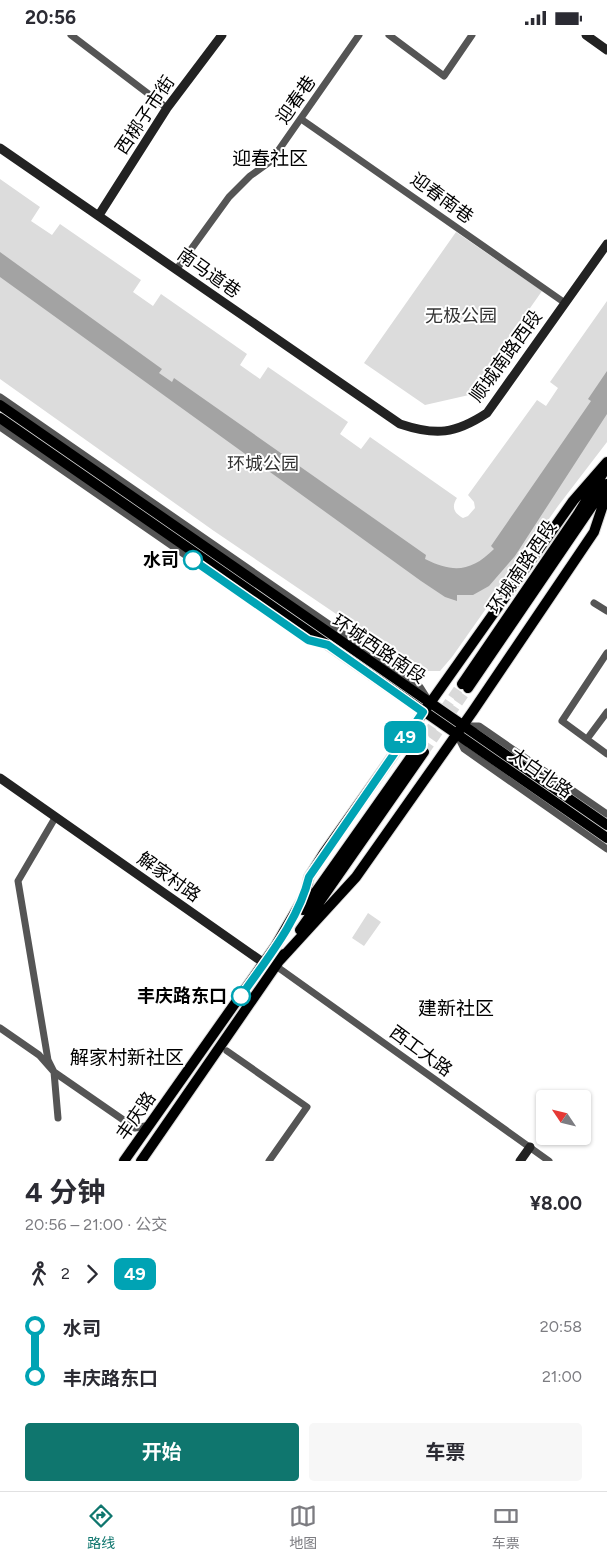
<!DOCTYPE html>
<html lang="zh">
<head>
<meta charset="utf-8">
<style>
	body { margin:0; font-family:Figtree,"Noto Sans SC",sans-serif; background:#f7f7f7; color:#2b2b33; height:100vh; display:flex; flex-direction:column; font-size:19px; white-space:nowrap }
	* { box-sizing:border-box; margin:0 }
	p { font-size:16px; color:#7c7c81 }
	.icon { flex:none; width:28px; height:28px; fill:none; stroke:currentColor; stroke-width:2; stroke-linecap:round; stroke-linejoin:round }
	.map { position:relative; height:1126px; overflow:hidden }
	.side { display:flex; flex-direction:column; background:#fff; flex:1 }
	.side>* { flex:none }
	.badge { padding:0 10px; border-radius:8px; font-size:18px; line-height:32px }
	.needle { width:32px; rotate:305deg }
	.buttons { position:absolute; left:536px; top:1055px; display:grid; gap:10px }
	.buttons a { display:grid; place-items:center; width:55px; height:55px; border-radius:5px; background:#fff; box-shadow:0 1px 4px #0004; font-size:25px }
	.map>.badge { position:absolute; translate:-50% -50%; box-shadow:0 0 0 2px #fff }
	.legs { display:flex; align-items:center; gap:8px; height:55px; padding:0 25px; font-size:16px }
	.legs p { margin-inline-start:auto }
	.overview { display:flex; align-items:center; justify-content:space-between; height:85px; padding:0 25px }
	h1 { font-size:28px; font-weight:700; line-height:38px }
	.cta { display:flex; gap:10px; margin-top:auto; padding:10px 25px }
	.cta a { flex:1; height:58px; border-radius:5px; background:#0f766e; color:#fff; font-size:20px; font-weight:700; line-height:58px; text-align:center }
	.cta a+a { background:#f7f7f7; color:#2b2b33 }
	ul { padding:0 25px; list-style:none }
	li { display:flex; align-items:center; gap:18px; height:50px; font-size:19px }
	li i { display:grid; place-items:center; width:8px; height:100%; margin:0 6px; background:currentColor }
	li i::after { content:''; width:12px; height:12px; margin:-6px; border:4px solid; border-radius:50%; background:#fff }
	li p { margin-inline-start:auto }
	li:first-child i { background:linear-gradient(#0000 50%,currentColor 0) }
	li:last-child i { background:linear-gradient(currentColor 50%,#0000 0) }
	.status { display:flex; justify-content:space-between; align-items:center; height:35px; padding:0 25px; background:#fff; direction:ltr }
	.status svg { height:14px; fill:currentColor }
	.menu { display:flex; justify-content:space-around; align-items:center; height:70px; border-top:1px solid #e1e1e2; background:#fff; font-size:14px; color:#7c7c81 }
	.menu a { display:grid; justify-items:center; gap:2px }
	.menu .on { color:#0f766e }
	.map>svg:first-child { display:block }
	.green { fill:#dcdcdc }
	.water { fill:#a3a3a3 }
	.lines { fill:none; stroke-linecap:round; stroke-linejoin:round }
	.primary-tunnel { stroke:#d9d9d9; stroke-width:10; stroke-dasharray:10 5; stroke-linecap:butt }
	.primary-casing { stroke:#dbdbdb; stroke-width:12 }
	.street { stroke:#555; stroke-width:7 }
	.secondary { stroke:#222; stroke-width:9 }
	.primary { stroke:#000; stroke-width:10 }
	.line-1-casing { stroke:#fff; stroke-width:11 }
	.line-1 { stroke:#00a3b4; stroke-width:8 }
	.stop-1-dot { fill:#fff; stroke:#00a3b4; stroke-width:2.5 }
	.labels { text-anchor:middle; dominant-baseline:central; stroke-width:4; stroke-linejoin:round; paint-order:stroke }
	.street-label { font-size:18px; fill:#000; stroke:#fff }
	.park-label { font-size:18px; fill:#333; stroke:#fff }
	.stop-label { font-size:18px; font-weight:bold; fill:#000; stroke:#fff; text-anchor:end }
	.neighbourhood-label { font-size:19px; fill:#000; stroke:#fff }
</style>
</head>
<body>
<div class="status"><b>20:56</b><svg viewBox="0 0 49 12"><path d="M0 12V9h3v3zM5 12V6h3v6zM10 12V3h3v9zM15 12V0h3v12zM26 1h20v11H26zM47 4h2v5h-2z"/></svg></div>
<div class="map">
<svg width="607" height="1126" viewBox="0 0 607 1126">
	<rect width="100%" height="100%" fill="#fff"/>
	<path class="green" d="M0 144 40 172 31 186 52 200 60 189 141 245 133 257 153 271 161 259 247 319 240 330 260 344 268 332 348 387 340 399 361 414 370 402 457 463C451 472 454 478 463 483L468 481 475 473 474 467 468 460 537 365 546 371 558 353 550 347 607 266V407L558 471 452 622 440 636H428L407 627 214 496 0 344Z
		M456 197 542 256 469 360 425 370 364 328Z
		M368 878 381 887 364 911 352 903Z"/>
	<path class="water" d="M0 217 162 334 159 338 172 347 174 343 426 520 425 524C453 538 471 537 494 514L491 511 591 366 588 364 607 336V379L515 521 489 551 473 560H457V566L445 562 421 546 0 242Z"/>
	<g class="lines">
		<path class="primary-tunnel" d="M418 712 462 649
			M424 717 468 653"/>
		<defs>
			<path id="primary" d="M0 370 607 790
				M0 383 607 803
				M462 649 578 479 606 433
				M468 653 607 449
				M303 875 418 712
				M300 895 424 717
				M276 910 305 860 309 842 324 818 573 466 607 427
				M280 925 356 842 473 676 594 497 607 458
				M124 1126 279 906
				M141 1126 284 919"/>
		</defs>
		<use href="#primary" class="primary-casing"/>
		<path class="street" d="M71 0 167 73
			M389 0 444 41 472 0
			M301 84 565 268
			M176 235 229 162 250 141 271 126 359 0
			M0 362 420 652 427 663
			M0 392 308 605 322 608
			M594 568 607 576
			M607 618 562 686 607 719
			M465 691H479L607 779
			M457 700 464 714 607 814
			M587 704 607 677
			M55 783 18 846 48 1025 54 1037 58 1083
			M276 931 549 1126
			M0 993 39 1020 54 1037 135 1093 150 1090
			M227 1016 307 1072 269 1126"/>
		<path class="secondary" d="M586 0 607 15
			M0 113 400 389C436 401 455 399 487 378L607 209
			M99 180 167 73 222 0
			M0 743 264 928
			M520 1126 530 1112"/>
		<use href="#primary" class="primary"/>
	</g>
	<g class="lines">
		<defs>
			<path id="line-1" d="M193 525 308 605 328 610 423 677 309 842C299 885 266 925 241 961"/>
		</defs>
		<use href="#line-1" class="line-1-casing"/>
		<use href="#line-1" class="line-1"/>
	</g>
	<g class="stop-1-dot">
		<circle cx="193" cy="525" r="9"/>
		<circle cx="241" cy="961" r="9"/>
	</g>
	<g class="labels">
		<g class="street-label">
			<text transform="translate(296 65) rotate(-55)">迎春巷</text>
			<text transform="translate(145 80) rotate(-56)">西梆子市街</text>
			<text transform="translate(442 163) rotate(36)">迎春南巷</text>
			<text transform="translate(209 238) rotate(35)">南马道巷</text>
			<text transform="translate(506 321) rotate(-54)">顺城南路西段</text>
			<text transform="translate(522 532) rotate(-56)">环城南路西段</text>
			<text transform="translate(379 614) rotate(34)">环城西路南段</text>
			<text transform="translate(541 738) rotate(35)">太白北路</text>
			<text transform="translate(169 842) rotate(35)">解家村路</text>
			<text transform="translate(421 1016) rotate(36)">西工大路</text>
			<text transform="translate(136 1081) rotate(-55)">丰庆路</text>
		</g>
		<g class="park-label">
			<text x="461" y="281">无极公园</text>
			<text x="263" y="429">环城公园</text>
		</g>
		<g class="stop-label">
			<text x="179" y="525">水司</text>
			<text x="227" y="961">丰庆路东口</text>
		</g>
		<g class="neighbourhood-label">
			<text x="270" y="123">迎春社区</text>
			<text x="456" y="973">建新社区</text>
			<text x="127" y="1022">解家村新社区</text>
		</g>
	</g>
</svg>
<div class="buttons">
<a><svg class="needle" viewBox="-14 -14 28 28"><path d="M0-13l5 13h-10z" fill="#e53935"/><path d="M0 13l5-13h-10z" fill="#7c7c81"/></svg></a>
</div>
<b class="badge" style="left:405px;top:702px;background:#00a3b4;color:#fff">49</b>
</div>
<section class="side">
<div class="overview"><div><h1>4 分钟</h1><p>20:56 – 21:00 · 公交</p></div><b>¥8.00</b></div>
<div class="legs"><svg class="icon" aria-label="walk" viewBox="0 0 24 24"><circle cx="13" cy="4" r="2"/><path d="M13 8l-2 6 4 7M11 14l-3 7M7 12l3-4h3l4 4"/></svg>2<svg class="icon" aria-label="forward" viewBox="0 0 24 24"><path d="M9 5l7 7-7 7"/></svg><b class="badge" style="background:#00a3b4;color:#fff">49</b></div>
<ul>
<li><i style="color:#00a3b4"></i><b>水司</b><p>20:58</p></li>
<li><i style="color:#00a3b4"></i><b>丰庆路东口</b><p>21:00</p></li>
</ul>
<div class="cta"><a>开始</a><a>车票</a></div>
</section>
<nav class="menu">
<a class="on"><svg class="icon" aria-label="directions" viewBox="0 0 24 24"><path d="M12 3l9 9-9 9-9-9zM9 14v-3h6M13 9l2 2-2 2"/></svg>路线</a>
<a><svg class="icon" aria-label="map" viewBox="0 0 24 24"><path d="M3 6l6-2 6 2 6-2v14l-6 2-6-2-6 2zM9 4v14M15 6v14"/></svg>地图</a>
<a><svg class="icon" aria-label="tickets" viewBox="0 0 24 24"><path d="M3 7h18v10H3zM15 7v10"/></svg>车票</a>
</nav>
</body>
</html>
